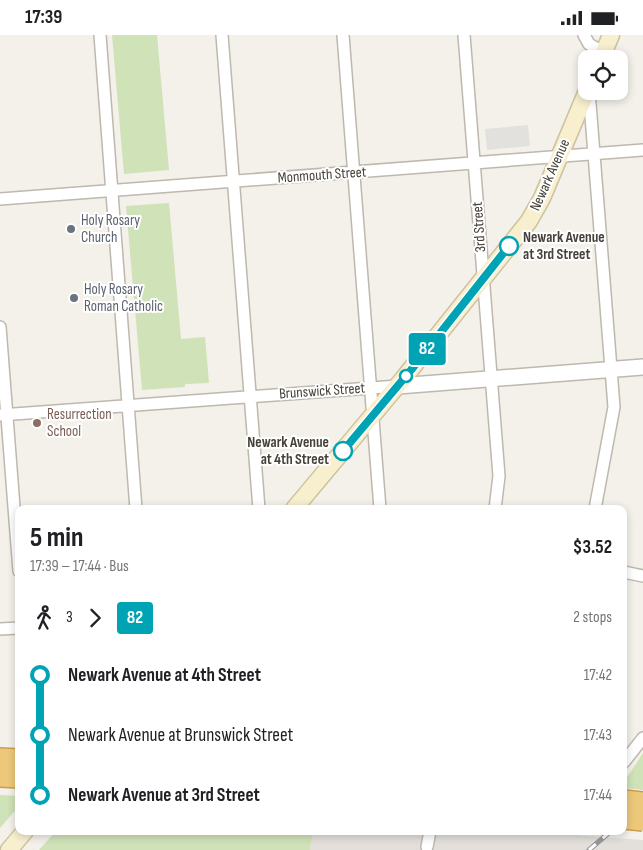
<!DOCTYPE html>
<html lang="en">
<head>
<meta charset="utf-8">
<style>
	body { margin:0; font-family:"Sofia Sans Condensed",sans-serif; background:#f2f2f2; color:#202124; height:100vh; display:flex; flex-direction:column; font-size:19px; white-space:nowrap }
	* { box-sizing:border-box; margin:0 }
	p { font-size:16px; color:#757577 }
	.icon { flex:none; width:28px; height:28px; fill:none; stroke:currentColor; stroke-width:2; stroke-linecap:round; stroke-linejoin:round }
	.map { position:relative; flex:1; overflow:hidden }
	.panel { position:absolute; left:15px; top:470px; width:612px; height:330px; display:flex; flex-direction:column; background:#fff; border-radius:10px; box-shadow:0 2px 8px #0003 }
	.panel>* { flex:none }
	.badge { padding:0 10px; border-radius:4px; font-size:18px; line-height:32px }
	.controls { position:absolute; left:578px; top:15px; display:grid; gap:10px }
	.controls a { display:grid; place-items:center; width:50px; height:50px; border-radius:10px; background:#fff; box-shadow:0 2px 8px #0003; font-size:25px }
	.map>.badge { position:absolute; translate:-50% -50%; box-shadow:0 0 0 2px #fff }
	.legs { display:flex; align-items:center; gap:8px; height:55px; padding:0 15px; font-size:16px }
	.legs p { margin-inline-start:auto }
	.summary { display:flex; align-items:center; justify-content:space-between; height:85px; padding:0 15px }
	h1 { font-size:28px; font-weight:700; line-height:38px }
	ul { padding:0 15px; list-style:none }
	li { display:flex; align-items:center; gap:18px; height:60px; font-size:19px }
	li i { display:grid; place-items:center; width:8px; height:100%; margin:0 6px; background:currentColor }
	li i::after { content:''; width:12px; height:12px; margin:-6px; border:4px solid; border-radius:50%; background:#fff }
	li p { margin-inline-start:auto }
	li:first-child i { background:linear-gradient(#0000 50%,currentColor 0) }
	li:last-child i { background:linear-gradient(currentColor 50%,#0000 0) }
	.status { display:flex; justify-content:space-between; align-items:center; height:35px; padding:0 25px; background:#fff; direction:ltr }
	.status svg { height:14px; fill:currentColor }
	.map>svg:first-child { display:block }
	.industrial { fill:#e3e0db }
	.green { fill:#cfe2b8 }
	.parking { fill:#e2e1de }
	.lines { fill:none; stroke-linecap:round; stroke-linejoin:round }
	.minor-casing { stroke:#beb8ae; stroke-width:14 }
	.tertiary-casing { stroke:#beb8ae; stroke-width:18 }
	.secondary-casing { stroke:#cdc29f; stroke-width:19 }
	.motorway-casing { stroke:#cb9e4c; stroke-width:24 }
	.minor { stroke:#fff; stroke-width:11 }
	.tertiary { stroke:#fff; stroke-width:15 }
	.secondary { stroke:#f8efcf; stroke-width:16 }
	.motorway { stroke:#edc87b; stroke-width:21 }
	.rail-casing { stroke:#989898; stroke-width:5 }
	.rail { stroke:#fff; stroke-width:3; stroke-dasharray:9; stroke-linecap:butt }
	.motorway-bridge-casing { stroke:#cb9e4c; stroke-width:24; stroke-linecap:butt }
	.motorway-bridge { stroke:#edc87b; stroke-width:21 }
	.line-1-casing { stroke:#fff; stroke-width:11 }
	.line-1 { stroke:#00a3b4; stroke-width:8 }
	.worship-dot { fill:#6b7280; stroke:#fff; stroke-width:2 }
	.stop-1-dot { fill:#fff; stroke:#00a3b4; stroke-width:2.5 }
	.education-dot { fill:#8d6e63; stroke:#fff; stroke-width:2 }
	.labels { text-anchor:middle; dominant-baseline:central; stroke-width:4; stroke-linejoin:round; paint-order:stroke }
	.street-label { font-size:15px; fill:#464139; stroke:#fff }
	.worship-label { font-size:15px; fill:#5b616d; stroke:#fff; text-anchor:start }
	.stop-label { font-size:15px; font-weight:bold; fill:#464139; stroke:#fff; text-anchor:start }
	.education-label { font-size:15px; fill:#785e54; stroke:#fff; text-anchor:start }
</style>
</head>
<body>
<div class="status"><b>17:39</b><svg viewBox="0 0 49 12"><path d="M0 12V9h3v3zM5 12V6h3v6zM10 12V3h3v9zM15 12V0h3v12zM26 1h20v11H26zM47 4h2v5h-2z"/></svg></div>
<div class="map">
<svg width="643" height="815" viewBox="0 0 643 815">
	<rect width="100%" height="100%" fill="#f3f1ea"/>
	<path class="industrial" d="M313 796H523L643 805V815H310Z"/>
	<path class="green" d="M112 0H157L169 135 124 139Z
		M169 168 181 304 205 302 209 348 185 349V352L142 355 126 171Z
		M643 718V755L624 753V747Z
		M0 760 19 761V771L0 793Z
		M56 796H313L310 815H39Z"/>
	<path class="parking" d="M528 90 530 111 487 115 485 94Z"/>
	<g class="lines">
		<defs>
			<path id="minor" d="M100 0 136 474
				M222 0 259 474
				M343 0 380 474
				M464 0 499 441 495 474
				M584 0 589 9 603 17
				M589 56 614 372 595 474
				M0 164 643 115
				M0 292 19 536
				M0 380 398 351
				M624 537 643 541
				M0 594 19 593
				M624 727 643 703
				M427 812 430 796"/>
			<path id="tertiary" d="M398 351 643 332"/>
			<path id="secondary" d="M601 24 611 0
				M294 474 403 344 529 186 542 163 587 56
				M9 815 25 796"/>
			<path id="motorway" d="M0 724 19 725
				M0 741 19 742"/>
		</defs>
		<use href="#minor" class="minor-casing"/>
		<use href="#tertiary" class="tertiary-casing"/>
		<use href="#secondary" class="secondary-casing"/>
		<use href="#motorway" class="motorway-casing"/>
		<use href="#minor" class="minor"/>
		<use href="#tertiary" class="tertiary"/>
		<use href="#secondary" class="secondary"/>
		<use href="#motorway" class="motorway"/>
		<defs>
			<path id="rail" d="M624 785 643 766
				M589 815 611 796"/>
		</defs>
		<use href="#rail" class="rail-casing"/>
		<use href="#rail" class="rail"/>
		<defs>
			<path id="motorway-bridge" d="M624 766 643 768
				M624 783 643 785"/>
		</defs>
		<use href="#motorway-bridge" class="motorway-bridge-casing"/>
		<use href="#motorway-bridge" class="motorway-bridge"/>
	</g>
	<g class="lines">
		<defs>
			<path id="line-1" d="M343 416 411 335 509 211"/>
		</defs>
		<use href="#line-1" class="line-1-casing"/>
		<use href="#line-1" class="line-1"/>
	</g>
	<g class="worship-dot">
		<circle cx="71" cy="194" r="5"/>
		<circle cx="74" cy="263" r="5"/>
	</g>
	<g class="stop-1-dot">
		<circle cx="509" cy="211" r="9"/>
		<circle cx="406" cy="341" r="6"/>
		<circle cx="343" cy="416" r="9"/>
	</g>
	<circle class="education-dot" cx="37" cy="388" r="5"/>
	<g class="labels">
		<g class="street-label">
			<text transform="translate(322 140) rotate(-4)">Monmouth Street</text>
			<text transform="translate(550 140) rotate(-66)">Newark Avenue</text>
			<text transform="translate(479 192) rotate(-94)">3rd Street</text>
			<text transform="translate(322 356) rotate(-4)">Brunswick Street</text>
		</g>
		<g class="worship-label">
			<text x="81" y="185">Holy Rosary<tspan x="81" dy="17">Church</tspan></text>
			<text x="84" y="254">Holy Rosary<tspan x="84" dy="17">Roman Catholic</tspan></text>
		</g>
		<g class="stop-label">
			<text x="523" y="202">Newark Avenue<tspan x="523" dy="17">at 3rd Street</tspan></text>
			<text x="329" y="407" text-anchor="end">Newark Avenue<tspan x="329" dy="17">at 4th Street</tspan></text>
		</g>
		<g class="education-label">
			<text x="47" y="379">Resurrection<tspan x="47" dy="17">School</tspan></text>
		</g>
	</g>
</svg>
<div class="controls">
<a><svg class="icon" aria-label="locate" viewBox="0 0 24 24"><circle cx="12" cy="12" r="6"/><path d="M12 2v4M12 18v4M2 12h4M18 12h4"/></svg></a>
</div>
<b class="badge" style="left:427px;top:314px;background:#00a3b4;color:#fff">82</b>
<section class="panel">
<div class="summary"><div><h1>5 min</h1><p>17:39 – 17:44 · Bus</p></div><b>$3.52</b></div>
<div class="legs"><svg class="icon" aria-label="walk" viewBox="0 0 24 24"><circle cx="13" cy="4" r="2"/><path d="M13 8l-2 6 4 7M11 14l-3 7M7 12l3-4h3l4 4"/></svg>3<svg class="icon" aria-label="forward" viewBox="0 0 24 24"><path d="M9 5l7 7-7 7"/></svg><b class="badge" style="background:#00a3b4;color:#fff">82</b><p>2 stops</p></div>
<ul>
<li><i style="color:#00a3b4"></i><b>Newark Avenue at 4th Street</b><p>17:42</p></li>
<li><i style="color:#00a3b4"></i><span>Newark Avenue at Brunswick Street</span><p>17:43</p></li>
<li><i style="color:#00a3b4"></i><b>Newark Avenue at 3rd Street</b><p>17:44</p></li>
</ul>
</section>
</div>
</body>
</html>
